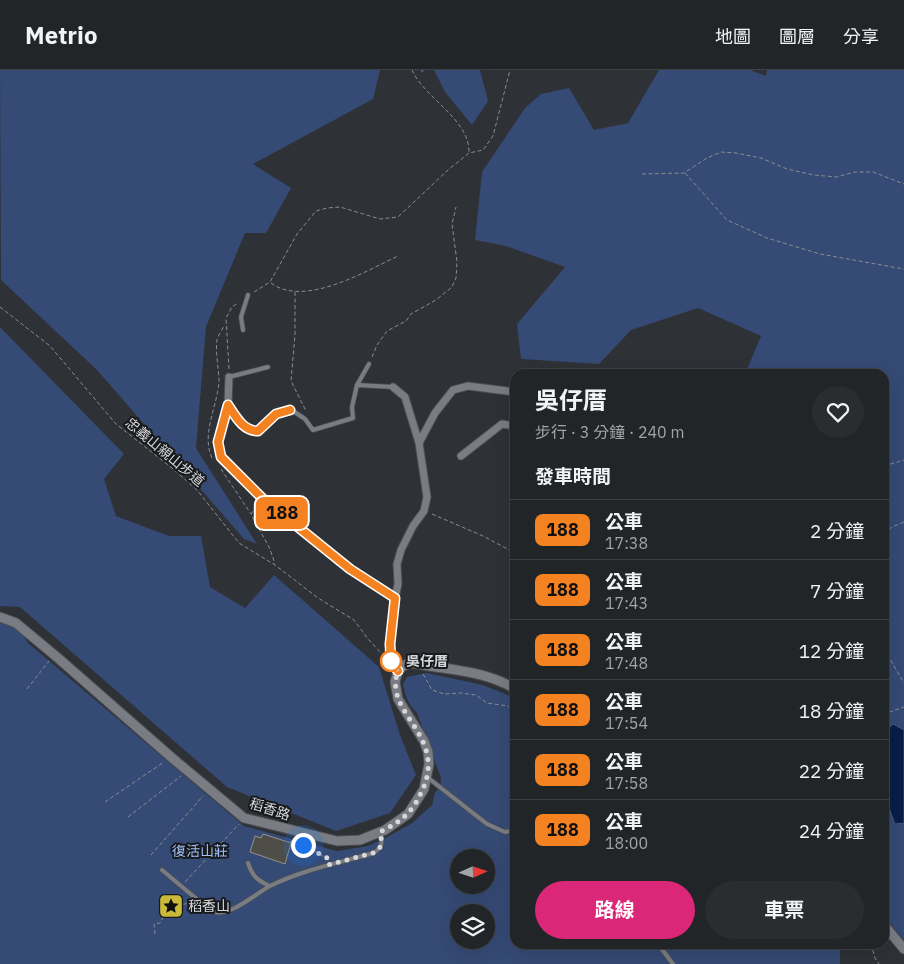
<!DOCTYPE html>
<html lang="zh-TW">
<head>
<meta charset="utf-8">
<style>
	body { margin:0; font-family:"IBM Plex Sans","Noto Sans TC",sans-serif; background:#2a2d30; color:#f1f3f6; height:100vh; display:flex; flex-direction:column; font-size:19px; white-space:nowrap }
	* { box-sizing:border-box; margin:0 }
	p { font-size:16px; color:#a2a5a8 }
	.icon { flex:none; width:28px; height:28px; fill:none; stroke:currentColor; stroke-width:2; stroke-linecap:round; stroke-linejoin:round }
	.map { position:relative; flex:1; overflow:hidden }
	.side { position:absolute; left:510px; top:299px; width:379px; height:580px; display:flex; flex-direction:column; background:#222528; border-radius:15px; box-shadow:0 5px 20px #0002,0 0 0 1px #3f4245 }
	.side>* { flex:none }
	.badge { padding:0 10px; border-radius:8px; font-size:18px; line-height:32px }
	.needle { width:32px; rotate:87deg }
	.buttons { position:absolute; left:450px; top:779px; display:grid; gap:10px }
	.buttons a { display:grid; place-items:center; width:45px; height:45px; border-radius:50%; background:#222528; box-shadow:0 5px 20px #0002,0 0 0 1px #3f4245; font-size:25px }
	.you { position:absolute; width:25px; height:25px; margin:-12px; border:4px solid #fff; border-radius:50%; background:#1a73e8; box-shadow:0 0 0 8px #1a73e833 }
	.map>.badge { position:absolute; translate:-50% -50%; box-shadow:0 0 0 2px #fff }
	h2 { padding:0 25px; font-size:19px; line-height:45px }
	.round { display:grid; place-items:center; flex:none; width:52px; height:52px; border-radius:26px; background:#2a2d30 }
	.summary { display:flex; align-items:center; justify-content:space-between; height:85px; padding:0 25px }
	h1 { font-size:24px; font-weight:700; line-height:38px }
	.button { display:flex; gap:10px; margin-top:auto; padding:10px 25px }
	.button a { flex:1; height:58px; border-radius:30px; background:#db2777; color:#fff; font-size:20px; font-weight:700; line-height:58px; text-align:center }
	.button a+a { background:#2a2d30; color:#f1f3f6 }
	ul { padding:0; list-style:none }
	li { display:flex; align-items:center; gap:15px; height:60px; padding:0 25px; border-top:1px solid #3f4245 }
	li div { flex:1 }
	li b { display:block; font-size:19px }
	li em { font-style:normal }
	li .badge { min-width:55px; font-weight:700; text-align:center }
	header { display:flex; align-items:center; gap:30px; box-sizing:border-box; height:70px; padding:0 25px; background:#222528; border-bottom:1px solid #3f4245 }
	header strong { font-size:24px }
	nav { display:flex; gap:28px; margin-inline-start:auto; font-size:18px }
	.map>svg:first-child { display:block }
	.green { fill:#354a74; fill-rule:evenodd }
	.water { fill:#091d49; stroke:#475575 }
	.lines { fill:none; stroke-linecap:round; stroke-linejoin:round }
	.stream { stroke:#475575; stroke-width:2.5 }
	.building { fill:#4e4d47; stroke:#94938c }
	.service-casing { stroke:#4c4e52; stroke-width:5.5 }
	.minor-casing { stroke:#4c4e52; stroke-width:9 }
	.tertiary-casing { stroke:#4c4e52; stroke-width:11 }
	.path { stroke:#8a8c91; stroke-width:1; stroke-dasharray:4 2.5; stroke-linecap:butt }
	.service { stroke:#797c83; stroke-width:4 }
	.minor { stroke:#797c83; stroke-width:7 }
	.tertiary { stroke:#797c83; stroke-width:9 }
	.line-casing { stroke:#fff; stroke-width:11 }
	.line { stroke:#f58220; stroke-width:8 }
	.walk { stroke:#d7d8dc; stroke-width:5; stroke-dasharray:0 9 }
	.stop-dot { fill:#fff; stroke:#f58220; stroke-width:2.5 }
	.labels { text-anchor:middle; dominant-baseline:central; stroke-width:4; stroke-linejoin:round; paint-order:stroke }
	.street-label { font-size:14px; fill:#d7d8dc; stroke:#17191b }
	.stop-label { font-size:14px; font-weight:bold; fill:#d7d8dc; stroke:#17191b; text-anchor:start }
	.park-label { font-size:14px; fill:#a0bffc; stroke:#17191b }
	.poi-label { font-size:14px; fill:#d7d8dc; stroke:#17191b; text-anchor:start }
</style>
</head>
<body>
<header>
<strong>Metrio</strong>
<nav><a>地圖</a><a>圖層</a><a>分享</a></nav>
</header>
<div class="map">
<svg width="904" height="894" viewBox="0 0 904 894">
	<rect width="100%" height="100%" fill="#2e3136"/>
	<path class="green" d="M0 0H380L373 29 253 94 291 118 266 163H245L206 257 196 378 257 474 244 469 97 300 1 210Z
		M434 0H480L488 31 472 55 445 22Z
		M659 0H750L766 6 767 0H904V870L884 846V304H745L761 266 698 238 631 260 599 294 521 289 517 254 565 197 506 176 475 170 482 102 525 38 541 24 569 18 594 60 628 53Z
		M0 257 124 384 104 409 116 446 169 466H201L210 517 245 538 274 505 379 597 400 665 416 705 390 743 336 761 227 717 20 537 0 536Z
		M0 550 17 554 28 573 244 756 337 781 368 776 389 766 412 753 432 735 435 723 440 716 441 708 417 643C408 634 405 626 403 614L407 607 427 603 483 615 515 628V874H840V894H0ZM459 788H486V815H459ZM459 842H486V870H459Z"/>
	<path class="water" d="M893 654 904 660V753L895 754 889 738 884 734V663Z"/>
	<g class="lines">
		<path class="stream" d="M422 1 423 0"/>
	</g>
	<path class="building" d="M263 764 291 773 285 794 250 782 255 766 261 768Z"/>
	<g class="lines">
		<defs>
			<path id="service" d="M243 260 241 247 248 225
				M369 294 357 315 393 317
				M229 307 268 297
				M228 335C236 347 243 361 258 361L276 344 290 339 305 349 313 360 353 348 352 337 357 315
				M427 707 487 754 505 762 515 760
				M248 793C252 806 258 811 270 816
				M162 800 211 841C228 849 255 824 270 816 302 800 339 793 373 783 383 778 382 772 381 763
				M658 874 673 894"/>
			<path id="minor" d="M229 307 228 335 218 372 221 387 262 428 350 499 395 528 390 574 391 591 398 601
				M393 317 405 327 419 373
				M461 386 502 354 515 356
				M395 528 398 514 397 494 401 480 413 456 424 441 427 427 419 373 435 343 453 320 468 316 515 322"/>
			<path id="tertiary" d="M0 547 16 553 58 588 171 687 244 748 337 771 360 770 385 760 408 744 424 719 429 694 428 682 424 671 398 629 395 612 398 601 403 596 410 593 418 594C450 600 487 601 515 619
				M884 855 904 879"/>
		</defs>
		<use href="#service" class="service-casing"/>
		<use href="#minor" class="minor-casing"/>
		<use href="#tertiary" class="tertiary-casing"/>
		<path class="path" d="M412 0C425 29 470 49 469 83
			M685 103 727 150 767 168 820 184 904 199
			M642 104 684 103 707 88 721 82 736 83 761 88 787 99 814 105 836 107 855 102H873L904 114
			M271 213C304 238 366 201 398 186
			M254 222 270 212 297 164 316 141 327 138 340 137 380 149 398 147 448 100 469 83 483 80 493 66 510 0
			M295 222V265L291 311 306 341
			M0 237 50 276 116 354 172 398 197 420 239 473 275 495 318 528 354 550 368 569 383 585
			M372 287 377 275 387 261 406 251 411 244 436 230 452 217 456 208 457 192 452 154 456 137
			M229 299 226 248 232 237 238 233
			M212 388C201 365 217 337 219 312 219 299 215 282 217 270 218 265 222 260 224 256
			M884 396 904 390
			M221 399 251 444
			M257 436 251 444 270 479 275 494
			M432 444 483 466 515 483
			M884 464 892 457 904 452
			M884 579 904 613
			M423 604 432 620 444 624 461 623 476 625 487 633 515 637
			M27 619 49 591
			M884 646 887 643 904 637
			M105 732 164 692
			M128 747 181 706
			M290 771 315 781 327 789
			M151 785 203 726
			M185 812 239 754
			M155 864 154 854 160 853C163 848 165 845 164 838 171 835 182 835 190 833
			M871 874 875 888 879 894"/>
		<use href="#service" class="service"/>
		<use href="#minor" class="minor"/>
		<use href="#tertiary" class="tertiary"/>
	</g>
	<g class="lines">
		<defs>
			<path id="line" d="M290 340 276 344 258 361C243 361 236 347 228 335L218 372 221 387 262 428 350 499 395 528 390 574 391 591 398 601"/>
		</defs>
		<use href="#line" class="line-casing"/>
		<use href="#line" class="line"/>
		<path class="walk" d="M303 775 327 788 328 795 373 783C383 778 382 772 380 762 400 752 412 743 421 723 450 665 382 644 398 601L391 591"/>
	</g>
	<defs>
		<symbol id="sight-square" viewBox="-11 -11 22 22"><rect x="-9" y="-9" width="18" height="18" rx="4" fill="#cbba39" stroke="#17191b"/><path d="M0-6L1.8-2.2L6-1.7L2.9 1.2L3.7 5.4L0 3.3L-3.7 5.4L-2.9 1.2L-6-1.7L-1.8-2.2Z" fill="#111"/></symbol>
	</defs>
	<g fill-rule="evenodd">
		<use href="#sight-square" x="157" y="822" width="28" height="28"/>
	</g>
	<circle class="stop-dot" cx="391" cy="591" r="10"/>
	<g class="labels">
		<g class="street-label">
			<text transform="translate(165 382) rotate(40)">忠義山親山步道</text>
			<text transform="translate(270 739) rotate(18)">稻香路</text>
		</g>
		<g class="stop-label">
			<text x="406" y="591">吳仔厝</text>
		</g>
		<g class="park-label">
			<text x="200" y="781">復活山莊</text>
		</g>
		<g class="poi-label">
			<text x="188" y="836">稻香山</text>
		</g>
	</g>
</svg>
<div class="buttons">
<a><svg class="needle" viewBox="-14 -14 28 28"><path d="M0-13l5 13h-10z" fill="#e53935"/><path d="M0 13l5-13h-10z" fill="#a2a5a8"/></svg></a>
<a><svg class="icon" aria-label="layers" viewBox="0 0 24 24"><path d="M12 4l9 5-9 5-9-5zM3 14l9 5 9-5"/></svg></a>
</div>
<div class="you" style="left:303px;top:775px"></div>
<b class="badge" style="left:282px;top:443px;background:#f58220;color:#111">188</b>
<section class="side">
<div class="summary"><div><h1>吳仔厝</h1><p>步行 · 3 分鐘 · 240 m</p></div><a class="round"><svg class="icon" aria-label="heart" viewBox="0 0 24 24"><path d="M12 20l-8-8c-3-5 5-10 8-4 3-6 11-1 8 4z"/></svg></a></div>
<h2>發車時間</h2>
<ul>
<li><span class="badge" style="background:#f58220;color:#111">188</span><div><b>公車</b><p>17:38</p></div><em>2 分鐘</em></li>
<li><span class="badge" style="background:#f58220;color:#111">188</span><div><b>公車</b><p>17:43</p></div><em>7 分鐘</em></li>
<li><span class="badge" style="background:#f58220;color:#111">188</span><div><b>公車</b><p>17:48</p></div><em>12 分鐘</em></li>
<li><span class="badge" style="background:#f58220;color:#111">188</span><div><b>公車</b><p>17:54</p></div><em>18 分鐘</em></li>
<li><span class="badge" style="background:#f58220;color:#111">188</span><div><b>公車</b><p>17:58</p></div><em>22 分鐘</em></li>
<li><span class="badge" style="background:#f58220;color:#111">188</span><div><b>公車</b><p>18:00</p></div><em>24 分鐘</em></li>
</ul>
<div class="button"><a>路線</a><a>車票</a></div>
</section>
</div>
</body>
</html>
